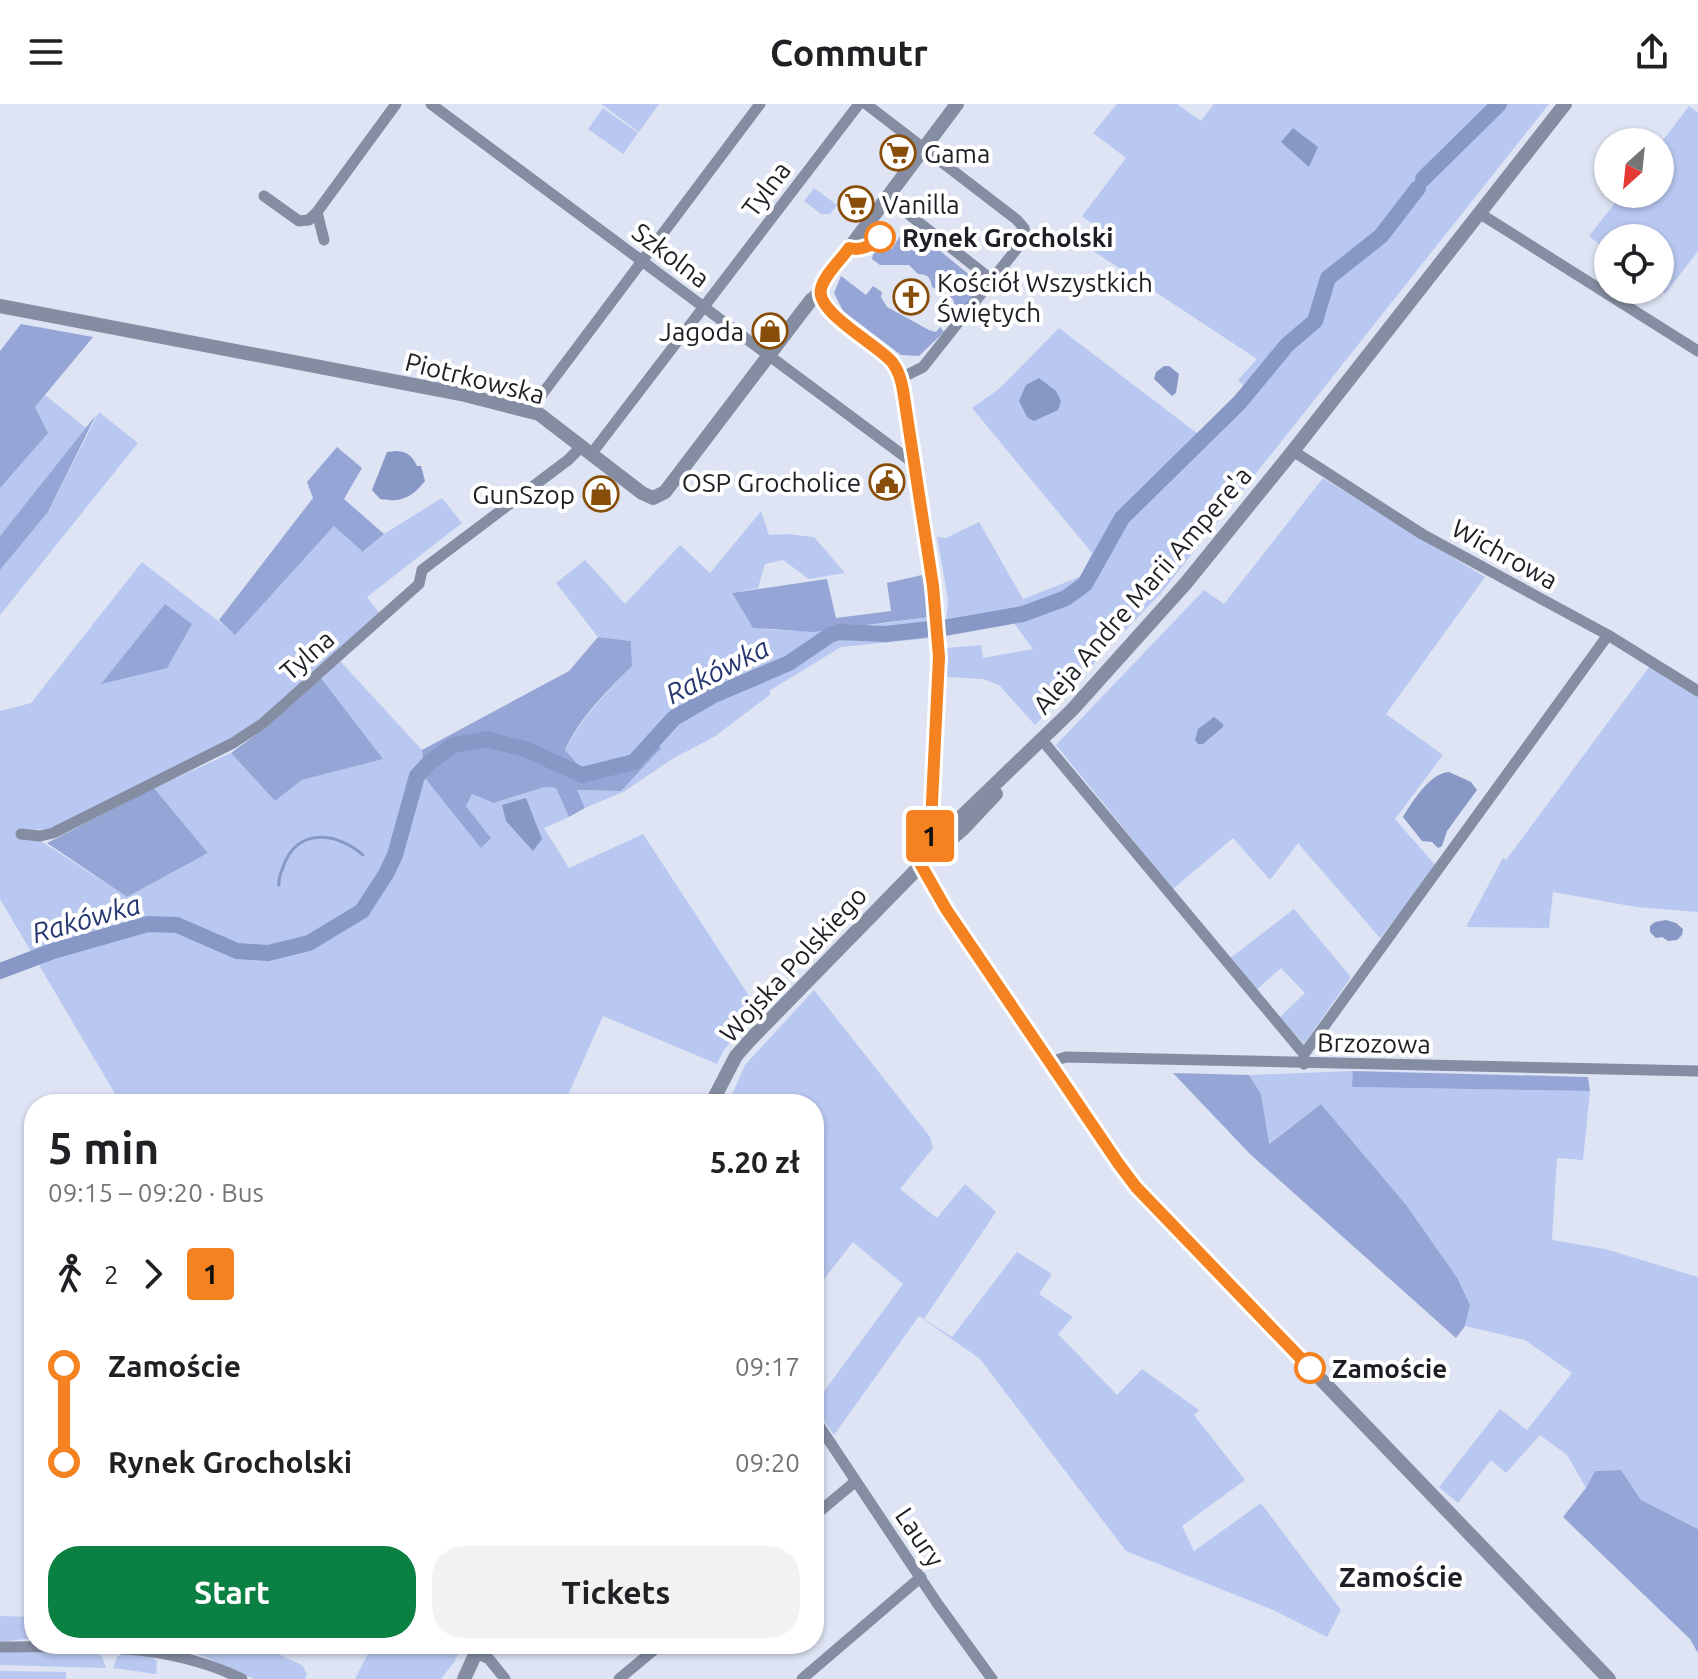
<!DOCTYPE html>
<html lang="en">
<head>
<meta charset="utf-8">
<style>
	body { margin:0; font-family:Ubuntu,sans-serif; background:#f2f2f2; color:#202124; height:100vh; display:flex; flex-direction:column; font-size:30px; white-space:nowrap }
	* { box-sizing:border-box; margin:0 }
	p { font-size:26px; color:#757577 }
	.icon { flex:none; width:44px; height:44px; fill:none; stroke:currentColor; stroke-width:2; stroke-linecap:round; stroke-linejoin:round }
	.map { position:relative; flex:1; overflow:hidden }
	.panel { position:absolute; left:24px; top:990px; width:800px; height:560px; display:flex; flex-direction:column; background:#fff; border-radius:32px; box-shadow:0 2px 6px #0004 }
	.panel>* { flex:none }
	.badge { padding:0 16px; border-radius:6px; font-size:28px; line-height:52px }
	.needle { width:52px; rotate:207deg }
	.tools { position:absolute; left:1594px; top:24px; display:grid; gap:16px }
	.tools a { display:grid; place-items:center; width:80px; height:80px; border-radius:50%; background:#fff; box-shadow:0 2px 6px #0004; font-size:40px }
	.map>.badge { position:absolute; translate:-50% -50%; box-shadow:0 0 0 4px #fff }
	.legs { display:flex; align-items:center; gap:12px; height:88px; padding:0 24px; font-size:26px }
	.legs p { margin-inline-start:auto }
	.headline { display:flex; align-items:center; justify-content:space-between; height:136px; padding:0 24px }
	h1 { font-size:44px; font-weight:600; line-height:60px }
	.button { display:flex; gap:16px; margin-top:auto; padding:16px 24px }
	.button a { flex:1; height:92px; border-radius:32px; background:#0b8043; color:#fff; font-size:32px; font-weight:600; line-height:92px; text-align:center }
	.button a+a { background:#f2f2f2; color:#202124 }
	ul { padding:0 24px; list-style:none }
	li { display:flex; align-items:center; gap:28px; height:96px; font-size:30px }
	li i { display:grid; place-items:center; width:12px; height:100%; margin:0 10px; background:currentColor }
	li i::after { content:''; width:20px; height:20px; margin:-10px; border:6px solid; border-radius:50%; background:#fff }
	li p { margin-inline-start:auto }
	li:first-child i { background:linear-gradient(#0000 50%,currentColor 0) }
	li:last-child i { background:linear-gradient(currentColor 50%,#0000 0) }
	header { display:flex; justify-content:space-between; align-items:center; height:104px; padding:0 24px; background:#fff; font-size:36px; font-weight:600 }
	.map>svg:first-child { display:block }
	.green { fill:#b9c8f1 }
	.forest { fill:#95a6d6 }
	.water { fill:#8798c7 }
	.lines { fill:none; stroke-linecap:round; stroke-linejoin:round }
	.stream { stroke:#8798c7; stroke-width:3 }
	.river { stroke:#8798c7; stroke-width:16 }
	.minor { stroke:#858da2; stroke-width:11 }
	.tertiary { stroke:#858da2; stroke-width:14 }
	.line-1-casing { stroke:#fff; stroke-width:18 }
	.line-1 { stroke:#f58220; stroke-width:12 }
	.stop-1-dot { fill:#fff; stroke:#f58220; stroke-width:4 }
	.labels { text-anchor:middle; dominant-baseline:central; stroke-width:8; stroke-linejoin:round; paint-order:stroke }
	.poi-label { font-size:26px; fill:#1d1f25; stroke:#fff; text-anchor:start }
	.street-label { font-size:26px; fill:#1d1f25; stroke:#fff }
	.stop-label { font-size:26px; font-weight:bold; fill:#1d1f25; stroke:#fff; text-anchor:start }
	.water-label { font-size:28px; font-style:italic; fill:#273771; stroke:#fff }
	.neighbourhood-label { font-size:28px; font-weight:bold; fill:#1d1f25; stroke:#fff }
</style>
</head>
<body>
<header><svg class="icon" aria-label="menu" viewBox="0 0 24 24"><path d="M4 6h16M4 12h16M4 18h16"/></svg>Commutr<svg class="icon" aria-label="share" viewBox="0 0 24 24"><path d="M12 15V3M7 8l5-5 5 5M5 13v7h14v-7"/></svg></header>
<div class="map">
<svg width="1698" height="1575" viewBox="0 0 1698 1575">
	<rect width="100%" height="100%" fill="#dee4f4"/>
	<path class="green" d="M601 0H659L639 28Z
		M1117 0H1177L1201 17 1214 0H1549L1161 489 1035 621 999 581 983 575 947 573V544L981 541 983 554 1033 545 1005 507 946 517 948 495 937 433 946 434 979 418 1023 495 1082 472 1092 449 972 304 999 285 1059 224 1198 330 1244 282 1238 276 1257 255 1084 141 1099 125 1082 112 1126 54 1093 29Z
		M1689 2 1698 9V147L1665 190 1660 186V134H1608V147L1589 132 1622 90H1660V40Z
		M603 4 638 29 623 50 588 25Z
		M814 84 837 101 830 110H821L804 97Z
		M45 291 86 324 0 432V384L34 303Z
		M99 308 138 339 0 511V466L48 408Z
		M1323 374 1485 473 1386 610 1443 651 1395 715 1437 763 1380 834 1298 739 1270 776 1233 734 1173 785 1056 641 1204 486 1224 500Z
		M442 394 462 419 367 493 381 511 249 625 54 725 24 726 127 793 208 749 154 684 231 649 275 697 302 676 382 655 321 574 340 557 422 646 425 675 491 734 466 702 472 690 495 699 545 683 556 684 569 713 544 724 569 764 643 730 757 904 724 946 717 960 603 912 564 1000H121L0 795V607L31 599 142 458 235 530 335 421 364 448 384 430Z
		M761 407 769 431 787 430 814 433 845 469 809 475 783 456 765 460 758 484 732 489 753 524C813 532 870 521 929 513L931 534 841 543 769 587 771 590 714 633 672 655 625 687 585 704 576 686 621 687 638 668 633 650 582 665 565 646C582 613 607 588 632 562L631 537 598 533 556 479 585 456 625 500 680 441 710 469Z
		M1649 563 1698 593V808L1636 803 1553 788 1549 824 1466 823 1503 754 1506 756Z
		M1294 805 1351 873 1304 940 1280 913 1305 889 1281 864 1254 888 1229 855Z
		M814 886 930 1033 933 1044 900 1085 937 1114 965 1080 996 1108 924 1215 952 1233 1017 1148 1052 1170 1039 1190 1073 1213 1058 1230 1117 1291 1142 1265 1199 1306 1194 1311 1245 1376 1182 1422 1194 1447 1261 1399 1341 1506 1327 1533 1273 1506 1126 1447 980 1255 919 1212 834 1331 814 1301 903 1180 853 1138 814 1188V1000H728L745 961Z
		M1353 967V983L1590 987 1583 1056 1557 1054 1552 1136 1605 1145 1698 1173V1425L1641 1396 1621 1366 1595 1367 1586 1384 1567 1351 1540 1331 1506 1369 1491 1356 1458 1399 1439 1383 1500 1305 1527 1326 1572 1269 1525 1236 1465 1222 1470 1201 1458 1175 1407 1102 1321 1000 1268 1040 1261 990 1249 971Z
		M0 1512 34 1513V1534L0 1538Z
		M191 1540H256L302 1561 307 1570 305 1575H254L198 1550Z
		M373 1540H462L455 1557 441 1575H355Z
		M0 1548H93L102 1552 106 1564 0 1561Z
		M124 1549 150 1551 157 1558 156 1570 113 1564 117 1553Z
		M0 1567 66 1568V1575H0Z"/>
	<path class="forest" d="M912 124 977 177C976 189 967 205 957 211L953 195 932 183C930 173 928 170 918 170L909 161H880L872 155 873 150 879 146 892 145 900 132Z
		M841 172 866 191 873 182 882 188 881 193 887 203 929 226 936 228 940 223 944 228 919 252 901 251 843 207 834 189Z
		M21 220 93 233 35 303 48 329 0 384V247Z
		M96 311 48 408 0 466V432Z
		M337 343 362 364 344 395 384 430 363 448 334 422 235 531 219 516 313 394 307 378Z
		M922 471 929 513 813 528 753 524 732 489 827 475 836 514 891 507 887 479Z
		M165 500 192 520 167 564 101 580Z
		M598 533 631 537 632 562C607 587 580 613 565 646L582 665 633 650 649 632 661 644 621 687 577 686 585 704 569 713 556 684 545 683 494 699 472 690 466 702 491 734 481 744 425 674 422 646 569 567Z
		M321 574 383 655 302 676 275 697 231 649 262 626Z
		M154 684 208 749 127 793 47 739Z
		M1353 967 1588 973 1590 987 1352 983Z
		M1173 969 1249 971 1261 990 1269 1040 1321 1000 1407 1102 1458 1175 1470 1201 1465 1222 1456 1234 1250 1050Z
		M1621 1366 1641 1396 1698 1425V1549L1690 1535 1563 1413 1586 1384 1595 1367Z"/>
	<path class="water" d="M1293 24 1318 43 1309 63 1281 38Z
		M1164 262H1169L1179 270 1176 289 1172 292 1154 275 1156 268Z
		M1039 274 1056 287 1061 297 1058 306 1034 317 1027 313 1019 297 1026 281Z
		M397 347C408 348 412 352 417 362H421L425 377C412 393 402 399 380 395L372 386 387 348Z
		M1214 613 1223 620V623L1203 640H1198L1195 636 1198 625Z
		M1449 668 1471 678 1477 686 1447 727 1442 742 1438 744 1432 738 1422 737 1403 713C1412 698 1430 669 1449 668Z
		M526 694 542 735 533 747 506 717 502 701Z
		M1666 816 1676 819 1683 825 1682 831 1677 836 1668 837 1662 833 1656 834 1650 828V822L1655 818Z"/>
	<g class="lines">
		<path class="stream" d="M279 781C278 773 281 770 283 763 297 723 337 728 363 751"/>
		<path class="river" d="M1423 75 1499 0
			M944 524 1023 510 1066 494 1085 480 1122 414 1240 298 1287 241 1315 217 1328 174 1381 132 1418 84
			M0 867 53 847 148 820 177 821 237 847 268 849 309 839 362 807 386 770 395 751 417 672 429 659 453 641 486 635 525 645 582 671 634 658 674 614 712 592 789 559 830 531 838 528 886 530 930 525"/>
		<path class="minor" d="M431 0 908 355 915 356
			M866 0 1017 116 1024 124 1026 133 923 263 901 274
			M264 92 299 117 309 116 317 108 396 0
			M888 94 992 176
			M317 108 324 136
			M1479 109 1698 247
			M532 308 540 293 760 0
			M1293 347 1422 430 1608 531 1698 587
			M592 349 859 0
			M1042 636 1304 950
			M21 730 40 732 53 729 233 639 262 620 419 480 422 466 568 356 582 342
			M1050 958 1066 953 1698 967
			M1304 960V950L1608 531
			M814 1314 937 1499 992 1575
			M814 1412 856 1377
			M0 1543C83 1543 165 1537 242 1575
			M476 1549 489 1555 505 1575
			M619 1575 661 1540
			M802 1575 921 1473"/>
		<path class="tertiary" d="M0 202 461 290 539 310 642 389 653 394 665 388 811 196 820 189
			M928 744 933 703 939 553 933 482 903 286C893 236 835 232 820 189L824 178 957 0
			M921 761 946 805 1136 1083 1609 1575
			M921 761 936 737 1072 606 1186 479 1293 347 1565 0
			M711 1000 736 952 750 936 921 761 963 725 996 690
			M464 1575 480 1540"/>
	</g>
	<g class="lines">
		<defs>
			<path id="line-1" d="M880 133C872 142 861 147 849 144 841 156 824 171 821 185 815 208 878 241 892 258 899 267 901 276 903 286L933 482 939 553 930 740 921 761 946 805 1118 1059 1136 1083 1310 1264"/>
		</defs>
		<use href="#line-1" class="line-1-casing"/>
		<use href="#line-1" class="line-1"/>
	</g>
	<defs>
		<symbol id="supermarket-ring" viewBox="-11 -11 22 22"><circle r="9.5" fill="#fff" stroke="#884d08" stroke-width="1.5"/><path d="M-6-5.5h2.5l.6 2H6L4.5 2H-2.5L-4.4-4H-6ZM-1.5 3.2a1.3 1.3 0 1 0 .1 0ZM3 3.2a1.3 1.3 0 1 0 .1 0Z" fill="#884d08"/></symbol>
		<symbol id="church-ring" viewBox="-11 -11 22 22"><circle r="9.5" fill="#fff" stroke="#884d08" stroke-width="1.5"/><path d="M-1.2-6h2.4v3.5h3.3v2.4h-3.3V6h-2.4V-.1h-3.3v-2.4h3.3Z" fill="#884d08"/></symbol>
		<symbol id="shop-ring" viewBox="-11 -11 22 22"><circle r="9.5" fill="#fff" stroke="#884d08" stroke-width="1.5"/><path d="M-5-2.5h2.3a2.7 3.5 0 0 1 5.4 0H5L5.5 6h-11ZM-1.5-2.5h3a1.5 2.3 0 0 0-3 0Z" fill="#884d08"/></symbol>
		<symbol id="civic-ring" viewBox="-11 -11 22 22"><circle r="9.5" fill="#fff" stroke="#884d08" stroke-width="1.5"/><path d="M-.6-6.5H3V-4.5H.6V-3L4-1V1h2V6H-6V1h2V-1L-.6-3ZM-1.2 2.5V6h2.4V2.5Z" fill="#884d08"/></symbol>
	</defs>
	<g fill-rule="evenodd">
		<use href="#supermarket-ring" x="878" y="29" width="40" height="40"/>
		<use href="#supermarket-ring" x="836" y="80" width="40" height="40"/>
		<use href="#church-ring" x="891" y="173" width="40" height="40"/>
		<use href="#shop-ring" x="750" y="207" width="40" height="40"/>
		<use href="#civic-ring" x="867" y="358" width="40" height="40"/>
		<use href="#shop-ring" x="581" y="370" width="40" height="40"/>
	</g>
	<g class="stop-1-dot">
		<circle cx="880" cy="133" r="14"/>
		<circle cx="1310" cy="1264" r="14"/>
	</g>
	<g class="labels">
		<g class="poi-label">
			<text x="924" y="49">Gama</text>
			<text x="882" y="100">Vanilla</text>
			<text x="937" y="178">Kościół Wszystkich<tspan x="937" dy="30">Świętych</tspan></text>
			<text x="744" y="227" text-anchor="end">Jagoda</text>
			<text x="861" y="378" text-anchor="end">OSP Grocholice</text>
			<text x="575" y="390" text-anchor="end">GunSzop</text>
		</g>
		<g class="street-label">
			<text transform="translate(766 85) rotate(-53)">Tylna</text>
			<text transform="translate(671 151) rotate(37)">Szkolna</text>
			<text transform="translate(475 274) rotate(14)">Piotrkowska</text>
			<text transform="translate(1505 450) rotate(29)">Wichrowa</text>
			<text transform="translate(1142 486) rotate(-49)">Aleja Andre Marii Ampere'a</text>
			<text transform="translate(307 551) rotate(-41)">Tylna</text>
			<text transform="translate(793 860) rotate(-47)">Wojska Polskiego</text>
			<text transform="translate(1374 939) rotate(1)">Brzozowa</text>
			<text transform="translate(920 1433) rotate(56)">Laury</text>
		</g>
		<g class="stop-label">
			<text x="902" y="133">Rynek Grocholski</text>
			<text x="1332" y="1264">Zamoście</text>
		</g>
		<g class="water-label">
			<text transform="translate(717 566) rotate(-27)">Rakówka</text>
			<text transform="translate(86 814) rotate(-16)">Rakówka</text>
		</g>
		<g class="neighbourhood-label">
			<text x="1401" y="1472">Zamoście</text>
		</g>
	</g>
</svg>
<div class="tools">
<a><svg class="needle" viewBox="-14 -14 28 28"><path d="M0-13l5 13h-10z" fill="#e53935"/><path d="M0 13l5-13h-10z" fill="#757577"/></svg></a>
<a><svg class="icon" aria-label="locate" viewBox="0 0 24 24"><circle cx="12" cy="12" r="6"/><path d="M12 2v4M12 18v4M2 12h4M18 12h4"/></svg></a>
</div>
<b class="badge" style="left:930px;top:732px;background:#f58220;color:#111">1</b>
<section class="panel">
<div class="headline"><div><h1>5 min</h1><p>09:15 – 09:20 · Bus</p></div><b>5.20 zł</b></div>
<div class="legs"><svg class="icon" aria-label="walk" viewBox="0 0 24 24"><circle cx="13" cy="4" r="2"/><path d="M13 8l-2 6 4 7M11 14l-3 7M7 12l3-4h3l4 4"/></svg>2<svg class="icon" aria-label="forward" viewBox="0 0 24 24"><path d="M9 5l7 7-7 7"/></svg><b class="badge" style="background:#f58220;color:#111">1</b></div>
<ul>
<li><i style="color:#f58220"></i><b>Zamoście</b><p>09:17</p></li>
<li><i style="color:#f58220"></i><b>Rynek Grocholski</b><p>09:20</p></li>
</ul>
<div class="button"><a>Start</a><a>Tickets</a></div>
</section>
</div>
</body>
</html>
